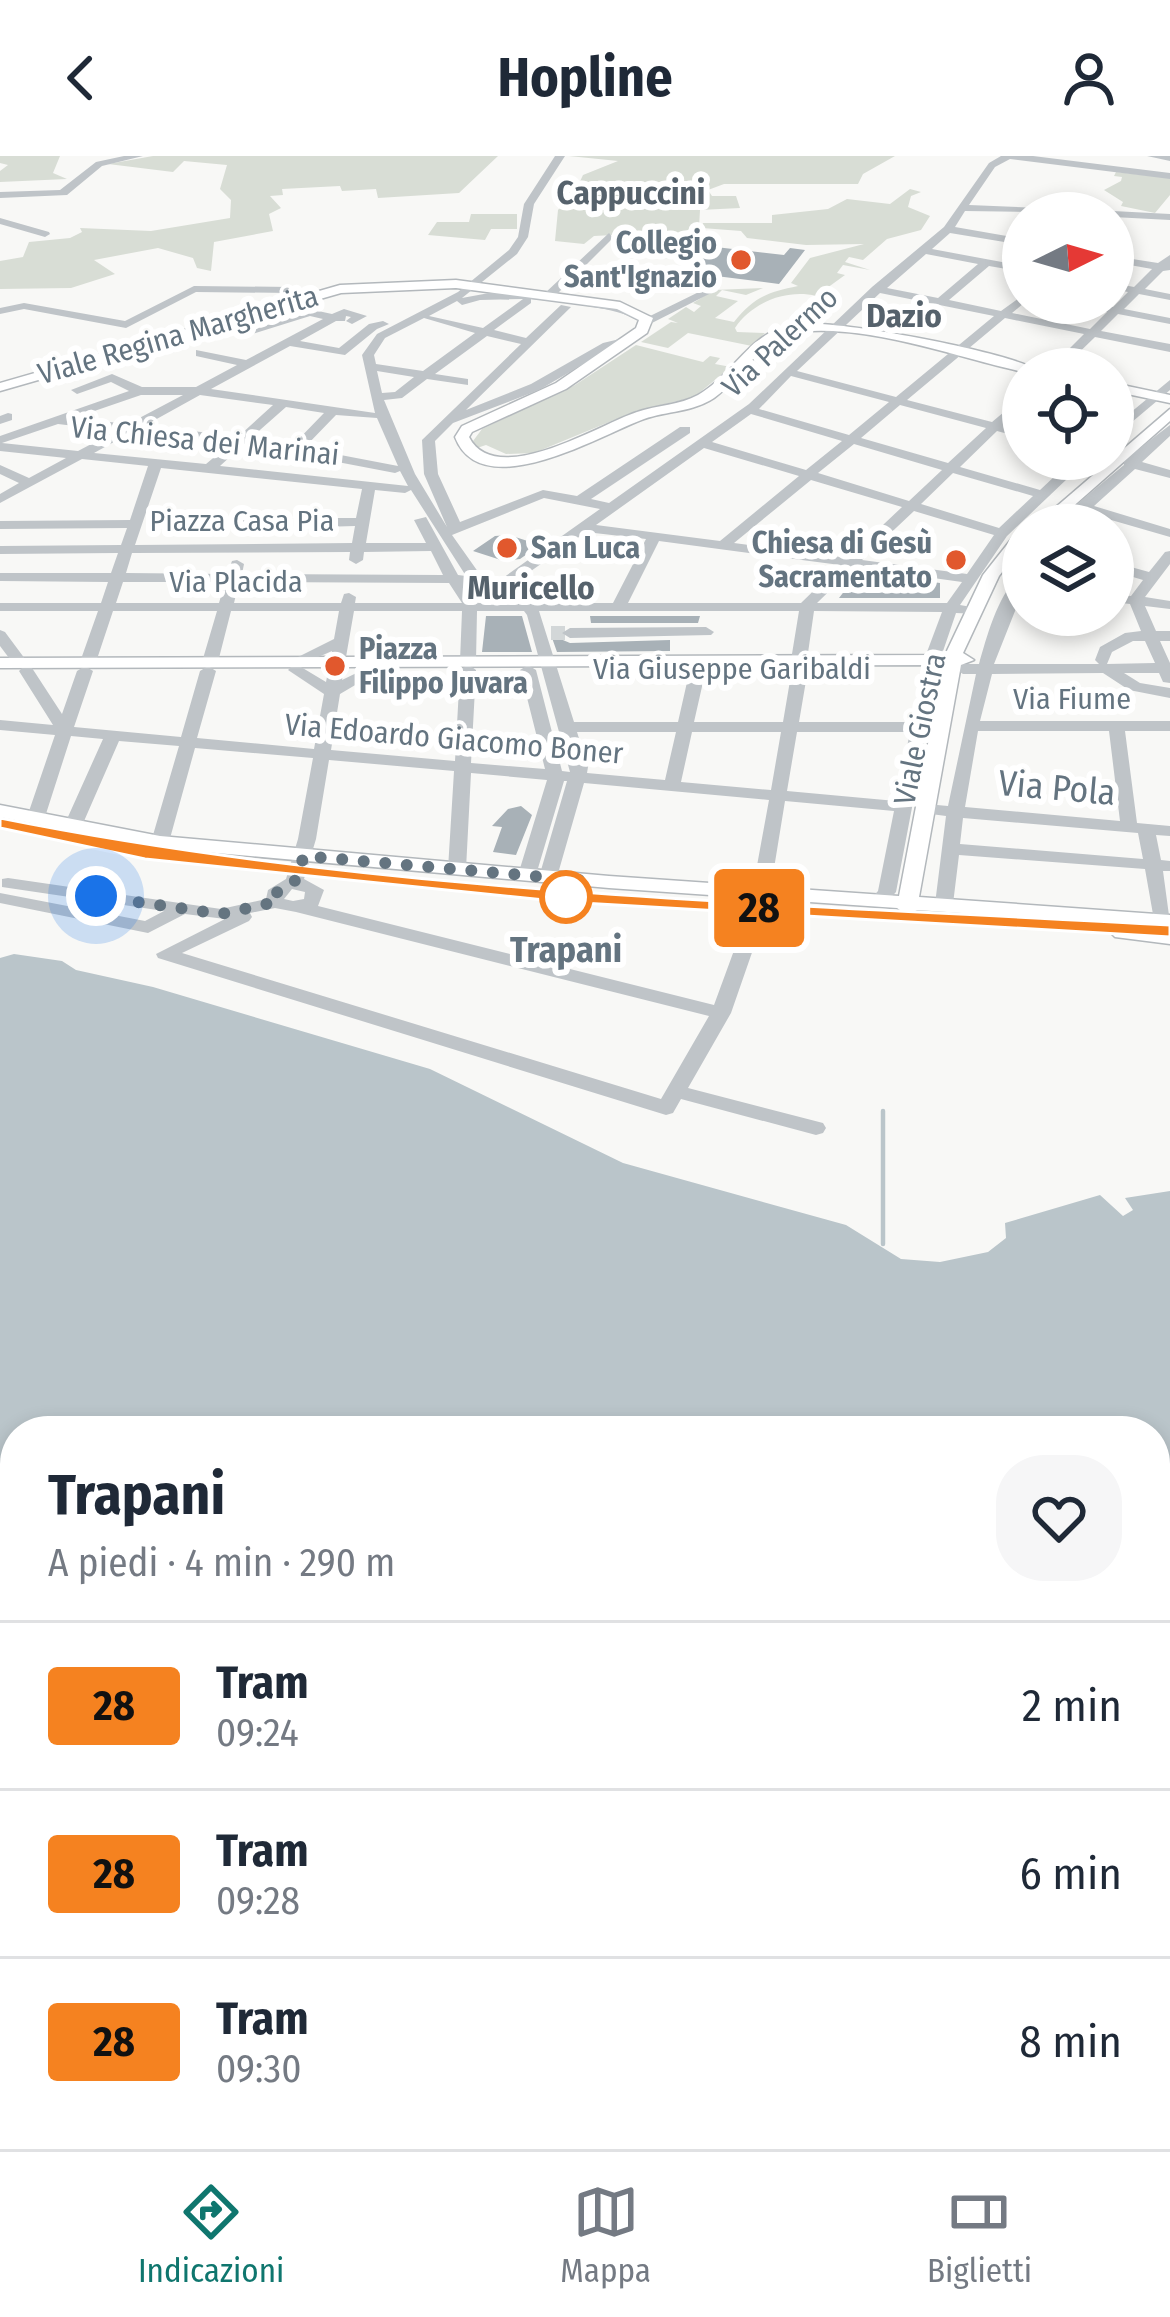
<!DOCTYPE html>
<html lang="it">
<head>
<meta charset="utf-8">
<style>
	body { margin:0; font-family:"Fira Sans Condensed",sans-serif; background:#f6f6f7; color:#1f2937; height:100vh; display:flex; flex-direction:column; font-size:45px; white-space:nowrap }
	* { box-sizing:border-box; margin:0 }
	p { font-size:39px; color:#747a83 }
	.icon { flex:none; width:66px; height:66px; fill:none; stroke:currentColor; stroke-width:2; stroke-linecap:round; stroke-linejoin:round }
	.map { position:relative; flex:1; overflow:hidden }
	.panel { position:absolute; left:0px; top:1260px; width:1170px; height:735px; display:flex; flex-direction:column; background:#fff; border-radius:48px 48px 0 0; box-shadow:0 6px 18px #0003 }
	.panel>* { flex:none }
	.badge { padding:0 24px; border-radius:9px; font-size:42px; line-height:78px }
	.needle { width:78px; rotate:85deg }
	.fabs { position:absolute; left:1002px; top:36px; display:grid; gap:24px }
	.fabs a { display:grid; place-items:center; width:132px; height:132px; border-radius:50%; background:#fff; box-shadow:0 6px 18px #0003; font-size:60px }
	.you { position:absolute; width:60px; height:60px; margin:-30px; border:9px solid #fff; border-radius:50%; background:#1a73e8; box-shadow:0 0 0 18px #1a73e833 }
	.map>.badge { position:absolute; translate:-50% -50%; box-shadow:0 0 0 6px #fff }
	.round { display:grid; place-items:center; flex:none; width:126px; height:126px; border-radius:48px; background:#f6f6f7 }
	.overview { display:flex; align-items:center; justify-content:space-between; height:204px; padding:0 48px }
	h1 { font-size:57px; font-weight:700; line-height:90px }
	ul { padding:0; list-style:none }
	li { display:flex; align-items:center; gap:36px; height:168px; padding:0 48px; border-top:3px solid #e0e1e3 }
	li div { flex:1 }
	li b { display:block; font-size:45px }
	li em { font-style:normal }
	li .badge { min-width:132px; font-weight:700; text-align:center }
	header { display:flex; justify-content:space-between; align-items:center; height:156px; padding:0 48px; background:#fff; font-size:54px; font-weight:700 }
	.dock { display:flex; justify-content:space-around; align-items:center; height:168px; border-top:3px solid #e0e1e3; background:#fff; font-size:33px; color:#747a83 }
	.dock a { display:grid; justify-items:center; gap:6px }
	.dock .current { color:#0f766e }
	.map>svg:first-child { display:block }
	.green { fill:#d8ddd5 }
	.water { fill:#bac5ca; fill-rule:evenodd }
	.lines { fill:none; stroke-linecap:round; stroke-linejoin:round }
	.stream { stroke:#bac5ca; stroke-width:4.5 }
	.building { fill:#a8b1b7 }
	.minor-tunnel { stroke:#d3d7d8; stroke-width:14; stroke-dasharray:14 8; stroke-linecap:butt }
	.major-casing { stroke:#b3b8bc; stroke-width:3 }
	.minor { fill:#bfc4c8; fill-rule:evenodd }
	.major { fill:#fff; fill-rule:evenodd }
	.tram { stroke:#a1a8ad; stroke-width:3 }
	.line { fill:#f58220; stroke:#fff; stroke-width:3 }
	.walk { stroke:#647480; stroke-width:12; stroke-dasharray:0 21.6 }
	.poi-dot { fill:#e1582d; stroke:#fff; stroke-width:4.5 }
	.stop-dot { fill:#fff; stroke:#f58220; stroke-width:6 }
	.labels { text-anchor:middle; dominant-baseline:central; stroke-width:12; stroke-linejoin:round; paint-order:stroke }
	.far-poi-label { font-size:30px; font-weight:bold; fill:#647480; stroke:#fff; text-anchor:end }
	.far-street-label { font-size:30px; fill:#647480; stroke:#fff }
	.far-neighbourhood-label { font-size:33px; font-weight:bold; fill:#56626c; stroke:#fff }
	.street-label { font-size:36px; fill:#647480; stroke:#fff }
	.stop-label { font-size:36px; font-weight:bold; fill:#647480; stroke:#fff }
</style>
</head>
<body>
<header><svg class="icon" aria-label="back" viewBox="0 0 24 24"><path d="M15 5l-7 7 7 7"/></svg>Hopline<svg class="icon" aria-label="person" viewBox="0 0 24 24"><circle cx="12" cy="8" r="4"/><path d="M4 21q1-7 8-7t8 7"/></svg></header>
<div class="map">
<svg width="1170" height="1993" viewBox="0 0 1170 1993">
	<rect width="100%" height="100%" fill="#f8f8f6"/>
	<path class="green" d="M0 0H60L53 17 67 23 0 26V15L8 9 0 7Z
		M153 0H498L459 37 378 42 376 33 342 35 340 30 282 33 283 39 270 40 281 52 269 58 273 75 214 86 211 115 197 112 193 102 158 92 94 104 115 118 71 132 0 133V105L23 101 29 86 70 82 82 76 80 72 151 75 230 62 231 44 220 33 227 9 184 5 173 16 108 8Z
		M569 0H895L863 18 858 28H724L708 34 712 40H736L740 52 700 54 699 72 670 103 652 101 659 92 674 91 671 76 594 80 584 88 555 85 558 54 565 46 567 53 583 19 618 5Z
		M1116 16 1170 22V39L1155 57 1121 50 1123 46 1104 34 1121 25 1122 21 1114 20Z
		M910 33 921 36 911 40 908 51 930 60 921 74 887 83 863 104 849 101 845 106 870 114 843 109 837 117 845 119 816 140C787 133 752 146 735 172L737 176 765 177 752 190 688 177 668 192 641 186 671 166 678 167 668 163 686 151 694 156 701 150 693 147 714 134 763 132 746 139 722 134 716 140 738 145 715 162 734 166C754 141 768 136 798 130L791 127 810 102 864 88 806 89 747 82 741 75 702 72 703 67H772V59L828 53 847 43 890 48Z
		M471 58H517V73H491L485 84 428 79 437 66H469Z
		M636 189 703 206 710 200 720 202 715 208 731 211 694 241 636 255 534 297 506 298 486 289 477 292 473 285 482 273 575 229Z"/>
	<path class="water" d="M14 798 62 805 76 814 153 831 430 913 623 1007 846 1069 901 1103 940 1106 988 1096 1006 1082 1005 1067 1100 1039 1123 1060 1133 1054 1125 1042 1170 1035V1993H0V802ZM15 1275H1155V1980H15Z"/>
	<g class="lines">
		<path class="stream" d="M883 955V1088"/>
	</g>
	<path class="building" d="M699 89 784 99 790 92 805 94 779 128 676 115Z
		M509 379 540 389 520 403 504 405 473 395 495 380Z
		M859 416 940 427V442H839Z
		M486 460H522L532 496H482Z
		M590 460H700L698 467H591Z
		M551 479 570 487 670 484V495L557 496Z
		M521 650 532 659 516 699 493 696 502 671 492 670 508 653Z"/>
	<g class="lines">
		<path class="minor-tunnel" d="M551 477H570"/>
		<defs>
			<path id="major" d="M456 124 620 146 653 162 647 177 566 233 472 276 469 281C496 334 600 268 637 256 657 249 680 249 698 239 733 219 750 176 793 168 830 162 1004 195 1035 213L1023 216C956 201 867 168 799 176 762 180 742 222 714 242 693 256 667 255 644 263 602 278 482 351 455 281L462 270 556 227 636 172 639 164 617 153 456 132 341 137 0 235V227L340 129Z
				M1113 227 1170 239V247L1113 235Z
				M1170 253V265L1052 369H1035Z
				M1023 374V389L999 420 963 497 974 504 961 509 919 741 1170 759V771L917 754 907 759 897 752 609 732 160 692 0 661V649L160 680 609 720 899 740 943 509 0 512V502L945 499 983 419 1017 376Z
				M1122 771 1170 776V788L1115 781 1111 777Z"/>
		</defs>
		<use href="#major" class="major-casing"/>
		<path class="minor" d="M124 0H143L102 10 67 39 0 42V36L60 34 96 6Z
			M555 0H565L534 48 528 81 517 98 462 142 500 135 544 138 609 77 613 82 556 139 603 147 648 161 709 131 719 133 646 170C629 152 561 146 531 143V147L494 174 526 182 561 149 571 151 466 254 531 228 603 187 628 181 634 185 611 192 539 234 453 267 435 285 438 318 460 366 543 334 577 340 680 271H690V277L591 343 609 347 749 248 872 131 944 71 989 7 1001 0H1033L1170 17V23L1010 3 995 11 969 49 1085 54 1090 57 965 55 955 71 1023 83V89L950 77 932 93 1023 110V116L989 110 949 144 1001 155 1023 139 1024 147 1012 157 1090 173 1107 156 1071 147 1113 151 1128 136 1113 133V127L1134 131 1152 113 1113 106V100L1158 107 1170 99V114L1163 115 1145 133 1170 138V144L1139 138 1124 153 1170 162V168L1118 158 1101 175 1170 188V196L1095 181 1062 213H1049L1084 178 1005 162 907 244 992 266 1023 240V251L1004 269 1023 274V282L997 275 960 311 1040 334 1073 303H1088L1007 380 960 449 977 452V458L956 457 940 504 896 736 883 750H871L868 746 878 735 894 655 785 645 770 737 761 742 752 737 769 644 584 627 557 721 548 726 539 721 567 625H564L536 719 527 724 518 719 547 624 471 617 466 713 457 718 448 713 454 615 329 604 316 683 304 723 324 734 318 750 714 849 747 759 750 755H762L765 759 731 857 688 932 823 967 826 972 823 977 816 979 681 943 673 957 666 959 158 802 156 798 225 763 185 758 148 777 0 747V737L145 765 164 755 2 731V723L8 722 221 753 266 743 268 734 286 723 298 683 313 602 195 592 169 686 160 691 151 686 179 590 119 585 81 672 72 677 63 672 103 583 71 580 44 664 35 669 26 664 55 579 0 574V564L53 569 19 515 22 512H32L62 558 77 515 85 510 93 515 74 571 181 581 200 515 208 510 216 515 197 582 314 593 324 538 288 514 291 511H301L326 526 332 495 298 510 290 505 334 483 339 455H231L218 506 210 511 202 506 217 455H113L96 506 93 509H83L80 506 98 455H0V447H101L108 426 0 425V417H111L118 397 0 398V390L121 389 127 372 0 373V365L130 364 148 310 82 303 0 347V338L19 327 0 318V309L29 322 66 302 0 295V280L129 235 111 226 77 238 71 234 112 218 142 231H196L237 209 196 200V194L246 204 323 163 310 160 249 179 245 178V174L309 153 332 158 344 153 367 160 352 168 346 165 351 161 346 160 345 165H336L300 185 339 192 369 168 383 165 389 168 377 173 345 199 290 190 211 233 375 257 362 199 377 178 458 136 509 94 518 81 524 48ZM926 98 978 108 938 142 887 132ZM880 137 994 160 896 241 797 215ZM523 143 483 172 429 160 457 145 462 149 480 144ZM424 162 475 177 423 215 376 208 374 199 385 182ZM487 180 521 188 422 284 424 318 447 371 415 318 384 244 402 242 427 223 468 229V223L435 218ZM377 215 414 221 395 236 382 237ZM791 220 889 246 849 279 759 253ZM141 239H183L128 268 74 262ZM200 239 273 249 239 280 144 270ZM900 249 986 272 948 307 861 282ZM286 251 324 257 292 290 251 282ZM751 258 842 285 806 314 712 286ZM336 259 377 262 398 310 304 292ZM58 268 116 275 78 295 2 287ZM132 276 231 287 206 308 94 297ZM244 288 395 317 400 315 408 330 220 310ZM854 288 942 314 909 345 818 317ZM704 292 799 320 720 385 596 369ZM161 312 362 333 356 362H226L221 363 218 370 225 374 355 370 352 387 135 389ZM953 317 1033 340 999 372 921 348ZM811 324 902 351 848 402 734 387ZM375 334 405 337 411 334 466 420 458 419 426 361 414 364 426 387H366ZM544 342 600 353 500 424 481 420 452 379ZM914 355 994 379 967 418 862 404ZM586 376 646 383 613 447H532L519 429 514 427ZM659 385 840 409 801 447H628ZM431 395 443 419 242 418 244 408 237 404 232 405 227 418 126 417 132 397 350 396 349 404 356 408 363 404 364 396ZM854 411 962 426 947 447H817ZM468 423 471 427 509 435 517 447H478L479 444 464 427ZM123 426H225L219 447H116ZM239 426 449 427 462 447H355L356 441 349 437 344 438 341 447H234ZM354 455H462L460 505 467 509 460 514 455 605 331 594 340 538 379 515 371 510 342 524ZM477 455H524L527 459 570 616 562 615 536 514 528 509 520 514 545 613 471 607 476 514 469 509 476 505ZM799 455 791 504 799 509 792 513 783 566H694L706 513 698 508 690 513 678 566H574L539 455ZM814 455 942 456 924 504 912 566H799L808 513 800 508 807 504ZM577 576H676L665 624 587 617 588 611ZM692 576H781L771 634 681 626ZM797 576H910L896 645 787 635ZM292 733 305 736 304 743 293 745 284 743ZM275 752 296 756 709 860 661 943 182 797 249 765 252 761 250 757Z
			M1147 0H1170V5Z
			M1113 55 1170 58V64L1113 61V57H1109Z
			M0 62 49 76 50 78 45 81 0 68Z
			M194 130 291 131 297 134 291 137 196 136 126 172 24 153 0 158V152L24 147 125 165Z
			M1170 224V234L1113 282V271Z
			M8 257 12 258V264L0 268V260Z
			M1170 269V280L1142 306 1170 314V322L1135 313 1094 350 1170 373V381L1087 357 1074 369H1059L1077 348 1124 309V304Z
			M1170 395V408L1145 441 1170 445V453L1145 450 1156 475H1170V485H1160L1170 507V527L1163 526 1159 517H1124L1140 527 1170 532V542L1129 534 1103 517 992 518 980 565H1170V575H1125L1137 667 1170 670V680L1156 679 1161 704 1170 705V715H1163L1170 767 1163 770 1154 764 1145 713 959 699 953 748 944 753 938 752 935 748 946 660 931 658 928 654 937 649 948 650 976 518H963L955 513 963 508H979C987 480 999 434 1023 417V435L994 508H1099L1095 504 1100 491 1125 477 1141 475 1130 448 1113 446V438L1131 440 1143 424 1113 415V406L1149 416 1165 396ZM1133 485H1145L1155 507 1107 508 1112 496ZM978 575H1109L1120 665 965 651ZM963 662 1138 677 1143 703 960 688Z
			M706 471 714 476 711 479 570 482 562 477 570 472Z
			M0 474 5 476 28 507 25 510H15L0 490Z"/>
		<use href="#major" class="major"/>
		<path class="tram" d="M0 668C384 745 780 752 1170 775"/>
	</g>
	<path class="line" d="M0 662C384 739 780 747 1170 769V781L564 746 145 703 0 672Z"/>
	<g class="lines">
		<path class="walk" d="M96 740 221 758 276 746 274 738 294 727 304 700 579 724 566 741"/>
	</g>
	<g class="poi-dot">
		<circle cx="741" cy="104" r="12"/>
		<circle cx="507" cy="392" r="12"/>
		<circle cx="956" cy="404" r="12"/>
		<circle cx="335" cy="510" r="12"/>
	</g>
	<circle class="stop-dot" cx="566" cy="741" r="24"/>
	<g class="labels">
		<g class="far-poi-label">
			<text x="717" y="87">Collegio<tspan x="717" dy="34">Sant'Ignazio</tspan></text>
			<text x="932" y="387">Chiesa di Gesù<tspan x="932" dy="34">Sacramentato</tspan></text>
			<text x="531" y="392" text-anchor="start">San Luca</text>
			<text x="359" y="493" text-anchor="start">Piazza<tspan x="359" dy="34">Filippo Juvara</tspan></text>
		</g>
		<g class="far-street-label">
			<text transform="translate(178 179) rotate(-16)">Viale Regina Margherita</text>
			<text transform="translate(780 186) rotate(-43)">Via Palermo</text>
			<text transform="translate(205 285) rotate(6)">Via Chiesa dei Marinai</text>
			<text x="242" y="365">Piazza Casa Pia</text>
			<text x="236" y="426">Via Placida</text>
			<text x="732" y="513">Via Giuseppe Garibaldi</text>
			<text x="1072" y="543">Via Fiume</text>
			<text transform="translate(920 573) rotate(-78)">Viale Giostra</text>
			<text transform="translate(454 583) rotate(5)">Via Edoardo Giacomo Boner</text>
		</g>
		<g class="far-neighbourhood-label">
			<text x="631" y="37">Cappuccini</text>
			<text x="904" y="160">Dazio</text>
			<text x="531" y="432">Muricello</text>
		</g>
		<g class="street-label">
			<text transform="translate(1057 632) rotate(5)">Via Pola</text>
		</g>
		<g class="stop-label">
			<text x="566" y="794">Trapani</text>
		</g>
	</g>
</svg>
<div class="fabs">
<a><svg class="needle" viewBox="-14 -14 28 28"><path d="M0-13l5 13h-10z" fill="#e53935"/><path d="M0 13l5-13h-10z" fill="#747a83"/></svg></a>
<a><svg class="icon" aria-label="locate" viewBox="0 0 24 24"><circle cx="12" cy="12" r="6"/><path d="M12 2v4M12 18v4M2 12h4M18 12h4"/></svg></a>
<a><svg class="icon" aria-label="layers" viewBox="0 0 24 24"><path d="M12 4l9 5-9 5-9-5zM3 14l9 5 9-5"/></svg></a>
</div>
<div class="you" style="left:96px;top:740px"></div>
<b class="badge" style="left:759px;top:752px;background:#f58220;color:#111">28</b>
<section class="panel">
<div class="overview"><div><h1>Trapani</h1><p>A piedi · 4 min · 290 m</p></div><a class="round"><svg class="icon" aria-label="heart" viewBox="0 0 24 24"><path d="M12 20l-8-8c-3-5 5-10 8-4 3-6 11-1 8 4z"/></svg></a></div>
<ul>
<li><span class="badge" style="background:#f58220;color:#111">28</span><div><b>Tram</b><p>09:24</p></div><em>2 min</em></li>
<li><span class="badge" style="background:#f58220;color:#111">28</span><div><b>Tram</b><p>09:28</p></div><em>6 min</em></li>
<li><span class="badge" style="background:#f58220;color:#111">28</span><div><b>Tram</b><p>09:30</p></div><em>8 min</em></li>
</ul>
</section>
</div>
<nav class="dock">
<a class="current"><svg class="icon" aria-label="directions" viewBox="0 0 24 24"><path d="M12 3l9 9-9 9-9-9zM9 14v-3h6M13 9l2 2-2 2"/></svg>Indicazioni</a>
<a><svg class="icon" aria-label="map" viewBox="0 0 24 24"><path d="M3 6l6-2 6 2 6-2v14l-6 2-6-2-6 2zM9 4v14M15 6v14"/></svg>Mappa</a>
<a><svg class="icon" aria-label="tickets" viewBox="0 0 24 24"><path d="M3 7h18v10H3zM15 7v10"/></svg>Biglietti</a>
</nav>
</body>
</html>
